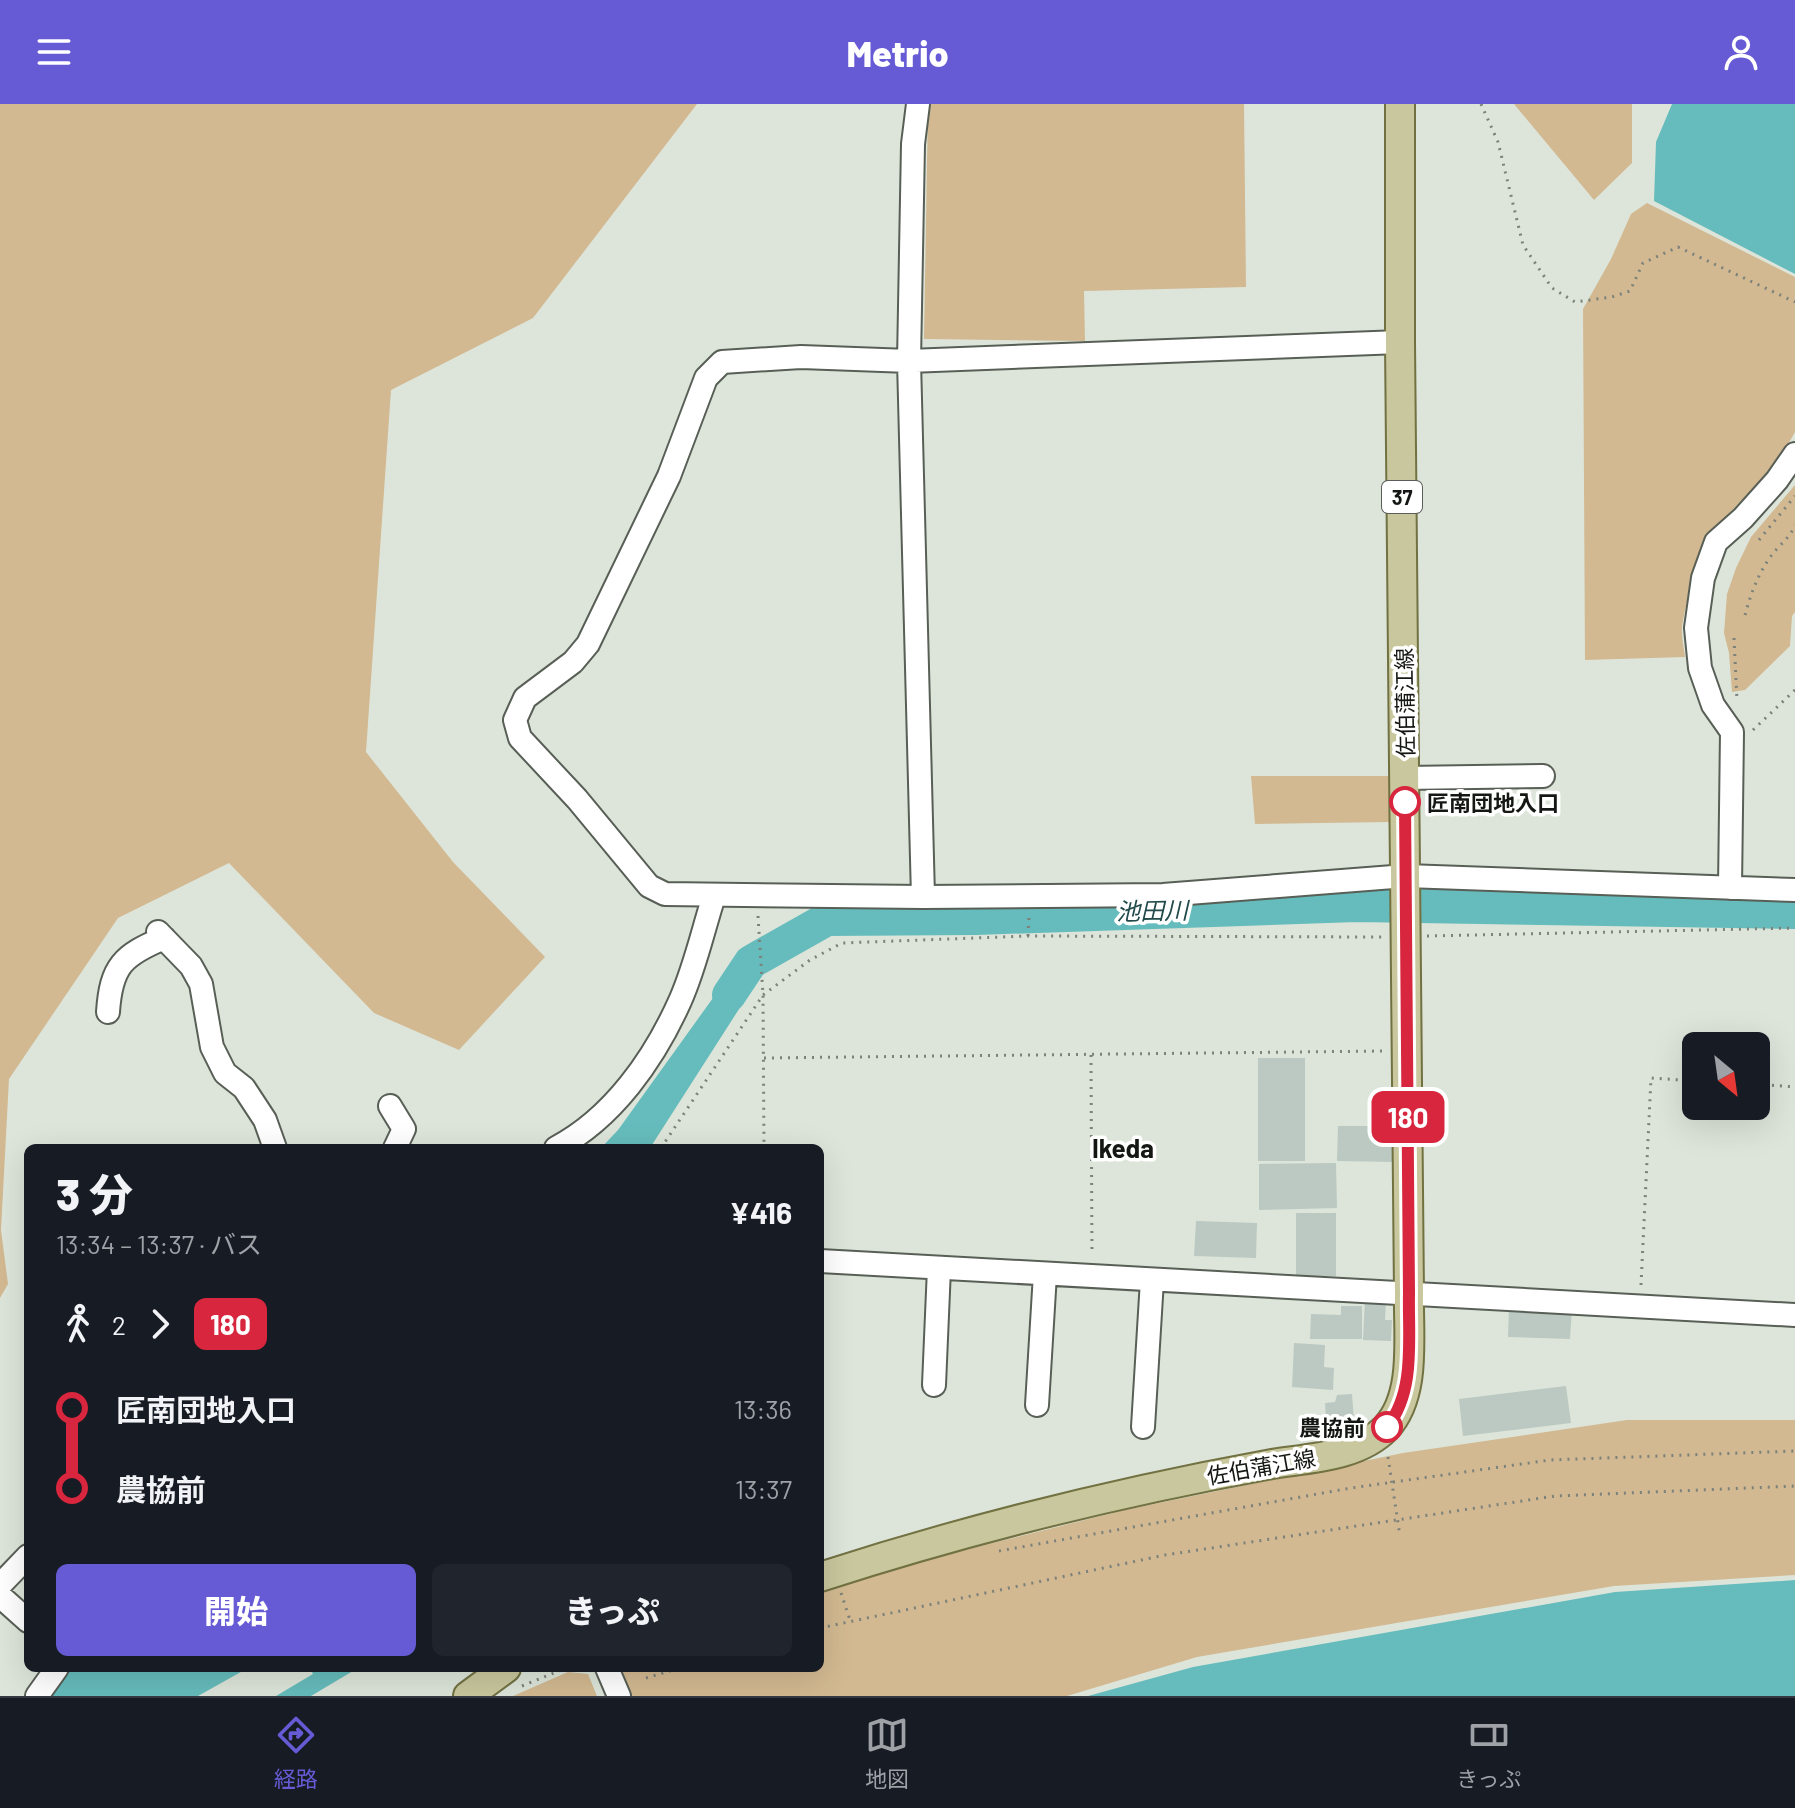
<!DOCTYPE html>
<html lang="ja">
<head>
<meta charset="utf-8">
<style>
	body { margin:0; font-family:Barlow,"Noto Sans JP",sans-serif; background:#20242c; color:#f1f3f6; height:100vh; display:flex; flex-direction:column; font-size:30px; white-space:nowrap }
	* { box-sizing:border-box; margin:0 }
	p { font-size:26px; color:#9ea1a6 }
	.icon { flex:none; width:44px; height:44px; fill:none; stroke:currentColor; stroke-width:2; stroke-linecap:round; stroke-linejoin:round }
	.map { position:relative; flex:1; overflow:hidden }
	.panel { position:absolute; left:24px; top:1040px; width:800px; height:528px; display:flex; flex-direction:column; background:#171b24; border-radius:12px; box-shadow:0 8px 32px #0002 }
	.panel>* { flex:none }
	.badge { padding:0 16px; border-radius:12px; font-size:28px; line-height:52px }
	.needle { width:52px; rotate:151deg }
	.fabs { position:absolute; left:1682px; top:928px; display:grid; gap:16px }
	.fabs a { display:grid; place-items:center; width:88px; height:88px; border-radius:12px; background:#171b24; box-shadow:0 8px 32px #0002; font-size:40px }
	.map>.badge { position:absolute; translate:-50% -50%; box-shadow:0 0 0 4px #fff }
	.legs { display:flex; align-items:center; gap:12px; height:88px; padding:0 32px; font-size:26px }
	.legs p { margin-inline-start:auto }
	.summary { display:flex; align-items:center; justify-content:space-between; height:136px; padding:0 32px }
	h1 { font-size:44px; font-weight:800; line-height:60px }
	.cta { display:flex; gap:16px; margin-top:auto; padding:16px 32px }
	.cta a { flex:1; height:92px; border-radius:12px; background:#665bd5; color:#fff; font-size:32px; font-weight:800; line-height:92px; text-align:center }
	.cta a+a { background:#20242c; color:#f1f3f6 }
	ul { padding:0 32px; list-style:none }
	li { display:flex; align-items:center; gap:28px; height:80px; font-size:30px }
	li i { display:grid; place-items:center; width:12px; height:100%; margin:0 10px; background:currentColor }
	li i::after { content:''; width:20px; height:20px; margin:-10px; border:6px solid; border-radius:50%; background:#171b24 }
	li p { margin-inline-start:auto }
	li:first-child i { background:linear-gradient(#0000 50%,currentColor 0) }
	li:last-child i { background:linear-gradient(currentColor 50%,#0000 0) }
	header { display:flex; justify-content:space-between; align-items:center; height:104px; padding:0 32px; background:#665bd5; color:#fff; font-size:36px; font-weight:800 }
	.dock { display:flex; justify-content:space-around; align-items:center; height:112px; border-top:2px solid #363941; background:#171b24; font-size:22px; color:#9ea1a6 }
	.dock a { display:grid; justify-items:center; gap:4px }
	.dock .active { color:#665bd5 }
	.map>svg:first-child { display:block }
	.green { fill:#d2b991 }
	.water { fill:#66bcbc }
	.lines { fill:none; stroke-linecap:round; stroke-linejoin:round }
	.river { stroke:#66bcbc; stroke-width:34 }
	.building { fill:#bbc9c2 }
	.minor-casing { stroke:#585f56; stroke-width:26 }
	.major-casing { stroke:#717142; stroke-width:32 }
	.path { stroke:#7c817a; stroke-width:3; stroke-dasharray:2 6; stroke-linecap:butt }
	.minor { stroke:#fff; stroke-width:22 }
	.major { stroke:#c8c79d; stroke-width:28 }
	.line-1-casing { stroke:#fff; stroke-width:18 }
	.line-1 { stroke:#d7263d; stroke-width:12 }
	.stop-1-dot { fill:#fff; stroke:#d7263d; stroke-width:4 }
	.labels { text-anchor:middle; dominant-baseline:central; stroke-width:7; stroke-linejoin:round; paint-order:stroke }
	.shield { fill:#fff; stroke:#5a5d5a; stroke-width:2 }
	.shield-label { font-size:20px; font-weight:bold; fill:#141713 }
	.street-label { font-size:22px; fill:#141713; stroke:#fff }
	.stop-label { font-size:22px; font-weight:bold; fill:#141713; stroke:#fff; text-anchor:start }
	.water-label { font-size:24px; font-style:italic; fill:#224a4a; stroke:#fff }
	.quarter-label { font-size:26px; font-weight:bold; fill:#141713; stroke:#fff }
</style>
</head>
<body>
<header><svg class="icon" aria-label="menu" viewBox="0 0 24 24"><path d="M4 6h16M4 12h16M4 18h16"/></svg>Metrio<svg class="icon" aria-label="person" viewBox="0 0 24 24"><circle cx="12" cy="8" r="4"/><path d="M4 21q1-7 8-7t8 7"/></svg></header>
<div class="map">
<svg width="1795" height="1592" viewBox="0 0 1795 1592">
	<rect width="100%" height="100%" fill="#dde5da"/>
	<path class="green" d="M0 0H697L533 214 391 286 366 648 453 758 545 853 459 946 374 909 229 759 118 814 9 975 1 1126 8 1180 0 1194Z
		M928 0H1244L1246 183 1084 187 1085 237 924 235Z
		M1514 0H1632V59L1594 96Z
		M1647 99 1795 173V328C1775 367 1740 395 1713 428 1701 443 1682 509 1682 528 1682 536 1684 545 1685 553L1585 556 1583 205 1611 155 1631 110Z
		M1795 381V508L1792 512 1790 542 1745 586 1732 588 1729 549 1724 529 1727 490 1736 464 1751 433Z
		M1251 672H1391L1390 718 1255 720Z
		M1627 1316H1795V1471L1614 1482 1197 1553 1067 1592H631L620 1564H820V1488L909 1460 1125 1406 1403 1349Z
		M568 1568 588 1570 597 1592H513Z"/>
	<path class="water" d="M1672 0H1795V170L1654 97 1656 38Z
		M754 837 757 877 650 1044H601L618 1026Z
		M1795 1476V1592H1088L1193 1563 1615 1488Z
		M70 1564H248L198 1592H47Z
		M310 1564H358L311 1592H276L313 1570Z"/>
	<g class="lines">
		<path class="river" d="M729 891 751 858 827 815 976 814 1356 801 1795 808"/>
	</g>
	<path class="building" d="M1258 954H1305V1057H1258Z
		M1338 1022H1395V1058L1337 1057Z
		M1336 1059 1337 1104 1259 1106V1060Z
		M1296 1109H1336V1172H1296Z
		M1196 1117 1257 1119 1256 1154 1194 1152Z
		M1365 1194 1386 1195 1385 1216H1392L1391 1237 1363 1236Z
		M1341 1202H1362V1235H1310L1311 1210 1341 1211Z
		M1509 1202 1572 1204 1570 1235 1508 1233Z
		M1294 1239 1325 1241 1324 1263 1334 1264 1333 1286 1292 1283Z
		M1566 1282 1571 1319 1463 1332 1459 1295Z
		M1352 1290 1355 1330 1327 1332 1325 1299 1335 1298 1337 1291Z"/>
	<g class="lines">
		<defs>
			<path id="minor" d="M918 0 913 40 909 257 923 793
				M1400 238 909 257 801 253 722 258 706 274 669 372 588 540 573 558 525 594 515 616 520 634 577 695 649 782 665 790 923 793 1163 791 1406 772 1795 786
				M1405 674 1543 672
				M1730 784 1732 628 1713 601 1700 564 1696 524 1703 474 1716 438 1743 414 1777 376 1795 350
				M158 828 191 862 201 880 212 943 225 969 244 984 265 1016 275 1044
				M108 908C111 862 123 851 164 834
				M390 1002 404 1025 395 1044
				M556 1044C613 1014 654 955 680 897 695 864 703 826 714 792
				M820 1157 1795 1211
				M934 1281 939 1164
				M1037 1301 1045 1170
				M1143 1323 1152 1176
				M0 1481 28 1452
				M0 1492 28 1517
				M607 1564 619 1592
				M37 1592 57 1564"/>
			<path id="major" d="M820 1473C968 1425 1119 1388 1272 1360 1309 1354 1358 1353 1386 1324 1417 1291 1408 1232 1409 1190L1400 238V0
				M468 1592 506 1564"/>
		</defs>
		<use href="#minor" class="minor-casing"/>
		<use href="#major" class="major-casing"/>
		<path class="path" d="M1481 0 1498 38 1523 141 1552 184 1575 198 1612 193 1630 187 1643 159 1678 143 1795 198
			M1759 436 1795 392
			M1745 511C1751 489 1758 470 1771 452 1779 441 1790 434 1795 421
			M1734 534 1737 597
			M1753 626 1795 586
			M758 812 763 891 764 1044
			M1028 832 1029 812
			M1427 832 1795 824
			M1091 951 1092 1151
			M764 954 1384 947
			M1756 980 1795 983
			M661 1044 763 891 810 856 842 839 1028 832 1383 833
			M1641 1181 1651 974 1696 977
			M1388 1353 1400 1432
			M999 1447 1351 1384 1550 1356 1795 1347
			M841 1489 850 1516
			M820 1524 1165 1451 1555 1392 1795 1382
			M646 1574 680 1564
			M522 1582 566 1564 587 1566"/>
		<use href="#minor" class="minor"/>
		<use href="#major" class="major"/>
	</g>
	<g class="lines">
		<defs>
			<path id="line-1" d="M1387 1323C1416 1287 1408 1234 1409 1190L1405 698"/>
		</defs>
		<use href="#line-1" class="line-1-casing"/>
		<use href="#line-1" class="line-1"/>
	</g>
	<g class="stop-1-dot">
		<circle cx="1405" cy="698" r="14"/>
		<circle cx="1387" cy="1323" r="14"/>
	</g>
	<g class="labels">
		<rect class="shield" x="1382" y="377" width="40" height="32" rx="6"/>
		<g class="shield-label">
			<text x="1402" y="393">37</text>
		</g>
		<g class="street-label">
			<text transform="translate(1404 599) rotate(-91)">佐伯蒲江線</text>
			<text transform="translate(1261 1362) rotate(-10)">佐伯蒲江線</text>
		</g>
		<g class="stop-label">
			<text x="1427" y="698">匠南団地入口</text>
			<text x="1365" y="1323" text-anchor="end">農協前</text>
		</g>
		<g class="water-label">
			<text transform="translate(1152 806) rotate(-1)">池田川</text>
		</g>
		<g class="quarter-label">
			<text x="1123" y="1043">Ikeda</text>
		</g>
	</g>
</svg>
<div class="fabs">
<a><svg class="needle" viewBox="-14 -14 28 28"><path d="M0-13l5 13h-10z" fill="#e53935"/><path d="M0 13l5-13h-10z" fill="#9ea1a6"/></svg></a>
</div>
<b class="badge" style="left:1408px;top:1013px;background:#d7263d;color:#fff">180</b>
<section class="panel">
<div class="summary"><div><h1>3 分</h1><p>13:34 – 13:37 · バス</p></div><b>¥416</b></div>
<div class="legs"><svg class="icon" aria-label="walk" viewBox="0 0 24 24"><circle cx="13" cy="4" r="2"/><path d="M13 8l-2 6 4 7M11 14l-3 7M7 12l3-4h3l4 4"/></svg>2<svg class="icon" aria-label="forward" viewBox="0 0 24 24"><path d="M9 5l7 7-7 7"/></svg><b class="badge" style="background:#d7263d;color:#fff">180</b></div>
<ul>
<li><i style="color:#d7263d"></i><b>匠南団地入口</b><p>13:36</p></li>
<li><i style="color:#d7263d"></i><b>農協前</b><p>13:37</p></li>
</ul>
<div class="cta"><a>開始</a><a>きっぷ</a></div>
</section>
</div>
<nav class="dock">
<a class="active"><svg class="icon" aria-label="directions" viewBox="0 0 24 24"><path d="M12 3l9 9-9 9-9-9zM9 14v-3h6M13 9l2 2-2 2"/></svg>経路</a>
<a><svg class="icon" aria-label="map" viewBox="0 0 24 24"><path d="M3 6l6-2 6 2 6-2v14l-6 2-6-2-6 2zM9 4v14M15 6v14"/></svg>地図</a>
<a><svg class="icon" aria-label="tickets" viewBox="0 0 24 24"><path d="M3 7h18v10H3zM15 7v10"/></svg>きっぷ</a>
</nav>
</body>
</html>
